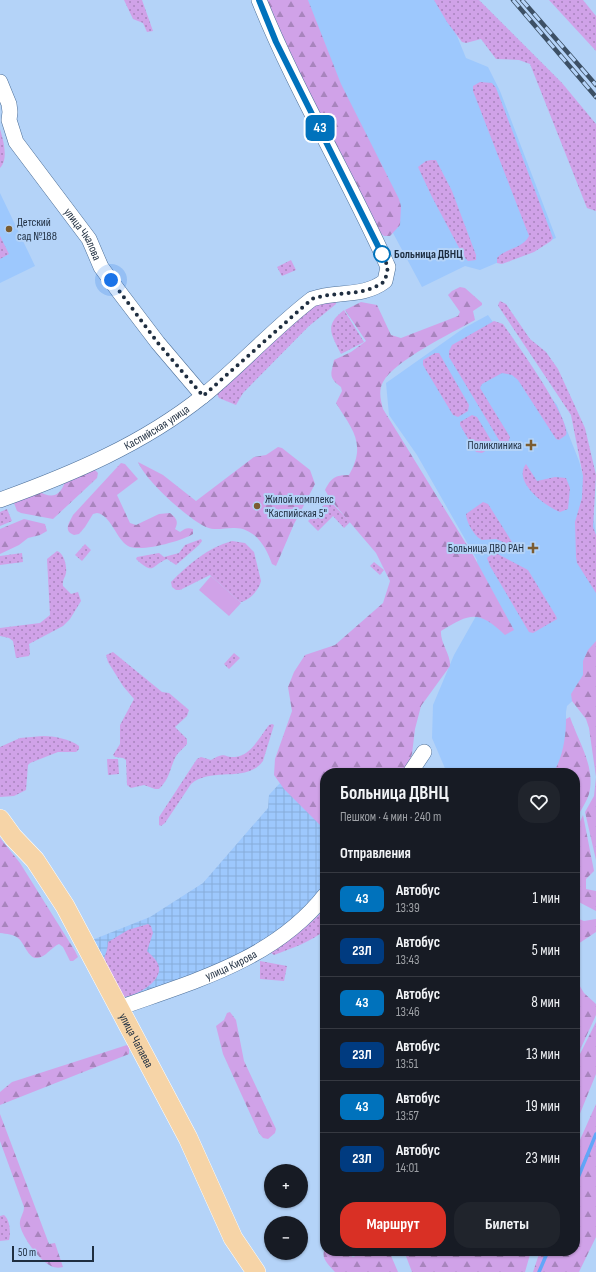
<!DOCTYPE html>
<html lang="ru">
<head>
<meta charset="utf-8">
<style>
	body { margin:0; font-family:"Sofia Sans Condensed",sans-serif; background:#20242c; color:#f1f3f6; height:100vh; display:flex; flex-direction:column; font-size:15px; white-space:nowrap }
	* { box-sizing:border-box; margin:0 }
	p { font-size:13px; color:#9ea1a6 }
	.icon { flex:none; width:22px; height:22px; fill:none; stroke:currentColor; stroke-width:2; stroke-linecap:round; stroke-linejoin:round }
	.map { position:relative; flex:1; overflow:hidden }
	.sheet { position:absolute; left:320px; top:768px; width:260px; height:488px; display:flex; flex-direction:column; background:#171b24; border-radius:16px; box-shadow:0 1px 3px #0004 }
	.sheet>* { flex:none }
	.badge { padding:0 8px; border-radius:6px; font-size:14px; line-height:26px }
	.buttons { position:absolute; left:264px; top:1164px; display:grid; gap:8px }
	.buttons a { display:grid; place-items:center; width:44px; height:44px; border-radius:50%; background:#171b24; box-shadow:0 1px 3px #0004; font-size:20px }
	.scale { position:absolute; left:12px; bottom:10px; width:82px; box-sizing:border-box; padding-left:4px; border:2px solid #1f2e40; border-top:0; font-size:11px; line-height:14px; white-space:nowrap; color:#1f2e40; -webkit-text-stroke:3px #b4d3f8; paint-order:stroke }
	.you { position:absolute; width:20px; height:20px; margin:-10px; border:3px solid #fff; border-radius:50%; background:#1a73e8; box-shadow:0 0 0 6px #1a73e833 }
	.map>.badge { position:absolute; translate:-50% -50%; box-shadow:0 0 0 2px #fff }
	h2 { padding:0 20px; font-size:15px; line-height:36px }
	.round { display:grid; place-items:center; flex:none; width:42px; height:42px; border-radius:16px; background:#20242c }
	.overview { display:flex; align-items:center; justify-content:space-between; height:68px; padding:0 20px }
	h1 { font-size:19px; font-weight:700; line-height:30px }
	.primary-button { display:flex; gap:8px; margin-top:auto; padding:8px 20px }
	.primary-button a { flex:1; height:46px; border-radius:16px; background:#d93025; color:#fff; font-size:16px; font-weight:700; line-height:46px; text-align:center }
	.primary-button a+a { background:#20242c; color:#f1f3f6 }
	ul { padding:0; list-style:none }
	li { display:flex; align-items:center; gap:12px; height:52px; padding:0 20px; border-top:1px solid #363941 }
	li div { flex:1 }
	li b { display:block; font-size:15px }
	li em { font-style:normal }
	li .badge { min-width:44px; font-weight:700; text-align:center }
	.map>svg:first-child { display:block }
	.built { fill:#9dc8fd }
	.industrial { fill:url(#industrial-grid) }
	.grass { fill:url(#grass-dots) }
	.forest { fill:url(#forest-firs) }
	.pitch { fill:#d0a2e8 }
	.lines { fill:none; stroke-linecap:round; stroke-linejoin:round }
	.stream { stroke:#61a6f8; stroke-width:3.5 }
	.minor-casing { stroke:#4c6f99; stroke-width:16 }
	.major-casing { stroke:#fff; stroke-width:20 }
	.minor { stroke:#fff; stroke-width:15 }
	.major { stroke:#f6d4a7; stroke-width:19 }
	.rail-casing { stroke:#3d5065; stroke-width:4.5 }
	.rail { stroke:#b4d3f8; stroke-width:3; stroke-dasharray:9; stroke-linecap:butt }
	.line-casing { stroke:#fff; stroke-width:9 }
	.line { stroke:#0072bc; stroke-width:6 }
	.walk { stroke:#1f2e40; stroke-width:4; stroke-dasharray:0 7.2 }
	.poi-dot { fill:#7b5c31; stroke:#b4d3f8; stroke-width:1.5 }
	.stop-dot { fill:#fff; stroke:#0072bc; stroke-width:2 }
	.labels { text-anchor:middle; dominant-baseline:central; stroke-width:4; stroke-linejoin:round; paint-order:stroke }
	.poi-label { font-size:12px; fill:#1f2e40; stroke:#b4d3f8; text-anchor:start }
	.street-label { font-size:12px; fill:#1f2e40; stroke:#b4d3f8 }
	.stop-label { font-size:12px; font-weight:bold; fill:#1f2e40; stroke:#b4d3f8; text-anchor:start }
</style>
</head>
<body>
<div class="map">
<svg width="596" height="1272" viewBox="0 0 596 1272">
	<defs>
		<pattern id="industrial-grid" width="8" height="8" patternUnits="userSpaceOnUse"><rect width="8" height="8" fill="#9dc8fd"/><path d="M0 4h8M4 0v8" fill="none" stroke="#87acda"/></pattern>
		<pattern id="grass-dots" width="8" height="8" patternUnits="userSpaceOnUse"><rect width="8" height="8" fill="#d0a2e8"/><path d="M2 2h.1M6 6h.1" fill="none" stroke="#a884bd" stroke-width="1.8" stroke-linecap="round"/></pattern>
		<pattern id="forest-firs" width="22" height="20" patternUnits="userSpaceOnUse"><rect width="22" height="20" fill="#d0a2e8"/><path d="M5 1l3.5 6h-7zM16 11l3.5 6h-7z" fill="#a884bd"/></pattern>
	</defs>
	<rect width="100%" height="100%" fill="#b4d3f8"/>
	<path class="built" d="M281 0H438L448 14 466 58 488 67 500 91 556 238 480 270 465 266 422 287 393 233Z
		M0 193 35 266 0 283Z
		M488 315 518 358 557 405 579 461 593 512 596 537V674L586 688 567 706 566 712V756L557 773H447L432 738 433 705 454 655 480 609 477 560 417 455 389 415 386 383 464 328Z"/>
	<path class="industrial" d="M281 782 325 825V889L275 938 236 960 122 1004 87 942 150 917 203 883 268 808 269 795Z"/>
	<path class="grass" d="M124 0H142L153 31 147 32 143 23 133 19Z
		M434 0H479L562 83 596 124V211L587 208 530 64 519 60 496 59 481 39 466 43 462 42 447 22Z
		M549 0H583L596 16V51Z
		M480 82 492 83 496 88 553 238 551 241 534 252 502 264 497 263V258C506 248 522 249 529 236L473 91V86Z
		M0 129C3 139 9 159 0 168Z
		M431 160H436L452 191 476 255V260L468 261 464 257 432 197 418 167 426 161Z
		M0 236 9 254 0 259Z
		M291 260 296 270 282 276 277 267Z
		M336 301V304L309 326 243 393 236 405 219 398 216 392 317 302Z
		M500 301 506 304 530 339 546 352 558 369 585 428 596 475 593 527 596 535V593L577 563 576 557 575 522 582 498 583 476 571 415 499 307 498 305Z
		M344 310 364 342 341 354C332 335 323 326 344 310Z
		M494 321 503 324C514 340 572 420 566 435L559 440 556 439 518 380 512 375 502 373 482 384 480 388 510 437 508 443 502 445 449 357V351L452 345Z
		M435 353H439L469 405 468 411 458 417 453 415 423 365V360Z
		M472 415 477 417 492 442V447L482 453 476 452 460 425V422Z
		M526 464 537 481 555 477 566 478 570 488 568 509 560 512C546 507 512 482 526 464Z
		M329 500 350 522 344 528 333 516 318 531 308 521Z
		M483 502 488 504 512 542 510 545 496 539 482 540C475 537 466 522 466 514Z
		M7 509 12 521 0 526V512Z
		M201 539 202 541 199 545 176 565 167 559C150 566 155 576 136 559L137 557 159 553 164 557 179 553 185 545Z
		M232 541 245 543 254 552 261 581C259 590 249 601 240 602L210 575 180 590H176L172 587 171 582C189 564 207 548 232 541Z
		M85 544 91 550 82 561 75 555Z
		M57 551C64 553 67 566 66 573 65 578 62 580 63 586L71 594 78 592 81 601 70 619 63 626 29 644 30 653 29 656 16 658 13 641 9 638 0 636V628L40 623 50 615 47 559Z
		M494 552 528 570 556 616 557 619 533 633 529 632 490 566 487 558Z
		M22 553 23 562 0 565V556Z
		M374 562 384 570 380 575 370 566Z
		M113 652 162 692 169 693 189 710 187 716 175 727 187 739V744C183 749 178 752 175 758 169 771 170 778 159 789H155L144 785 131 788 127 785 126 760 123 758 115 757 113 755 120 744V725L134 699 123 686 108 662 106 655Z
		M234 653 240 658 229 669 224 664Z
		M272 724 274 725 263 761C246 784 212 766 191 784L165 823 161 826 159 825V817L197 759 201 757 211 760C227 751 223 758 235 757 251 756 260 736 269 725Z
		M43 736C54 736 70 739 79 746V749L76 752H58L30 763 28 765 26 790 14 796 0 797V747L20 738Z
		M107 759H118L119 774 108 775Z
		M325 909V930C311 942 292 948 274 955L271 953 272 949C292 937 309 926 325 909Z
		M148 924 151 926 153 933 147 951C151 955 156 959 158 964 165 980 138 995 125 997L121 993 104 962C104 955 108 951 108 942L128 930Z
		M260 961 287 966 284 981 260 979Z
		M4 1215C10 1220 11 1233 9 1240L0 1241V1216Z"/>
	<path class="forest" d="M265 0H308L341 84 399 199 401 206 400 225 390 236H384L378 231 284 45Z
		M460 287 465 288 482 303V305L473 311 475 320C452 333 395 360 383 382 378 391 381 401 383 409L473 555 514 630 505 635C478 610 471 613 441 631 440 643 451 655 450 666L421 706 415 729 412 754 404 773H325V830L284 789 274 775 275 759 292 711 288 687 294 672 305 655 335 645 383 603 390 581 376 553 330 499 325 490C331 478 335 475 349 475 367 444 352 429 336 403L342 391 341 387C328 377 331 375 334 360L351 352 366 341 345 310 361 302 377 305 391 335 401 338 458 316 460 312 448 295 452 291Z
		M278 447 282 448 310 470 315 484 294 524 276 566 272 564C266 546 254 527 233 528 223 528 215 531 206 527 188 519 145 480 138 462L163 475 196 501 254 457 266 455Z
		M121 463 125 464 138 479 117 495 130 523 136 525 159 514 170 513C176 518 179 521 175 529L180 532C185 529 186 527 193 529V534C182 541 139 553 128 546 116 539 111 515 97 513L93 514 85 527 79 534 74 535C63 531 69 523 73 515Z
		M94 469 98 473 97 478 53 519 21 513 17 511 14 503 37 491C51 498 59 498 65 482Z
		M24 519 45 524 47 531 40 535 28 538 19 545 0 554V529Z
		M596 641V860L585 812 594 796 596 777 589 728 586 719 572 701 571 694 583 675V661L588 650Z
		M570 717C578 741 596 767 589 794 586 803 579 813 575 821V773H553C563 758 566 736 566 719Z
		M583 815 594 871 586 879V889L596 891V911L575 900V833Z
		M0 838 20 863 75 951 78 957 73 961H70L63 947 59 944C52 947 48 954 41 957 29 963 25 943 18 938 13 934 7 934 0 933Z
		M575 912 579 919 584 921 596 919V932L575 946Z
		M575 978 584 993 596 1004V1015L575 1061Z
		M230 1012 236 1020 244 1061 276 1129 275 1133 268 1139 263 1138 259 1133 223 1054 216 1026 224 1020 227 1013Z
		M596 1022V1074L575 1126V1064Z
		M127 1045 129 1047V1054L0 1105V1092L12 1082Z
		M596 1104V1237L579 1272H533L540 1251H575V1151Z
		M0 1114 49 1244 55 1243 63 1267C59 1268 55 1268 51 1266 40 1261 22 1237 20 1225 19 1218 24 1214 24 1207L0 1141Z
		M325 1249V1251H343L353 1257 358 1255 362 1251H389L398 1272H335C329 1265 320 1258 325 1249Z
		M404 1251H531L525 1272H412Z"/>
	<path class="pitch" d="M211 576 241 603 229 616 199 590Z"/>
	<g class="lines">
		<path class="stream" d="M575 1185 596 1134
			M539 1272 548 1251"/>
		<defs>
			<g id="minor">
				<path id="s1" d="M0 82 9 104 10 112 9 120 16 142 89 239 101 267 120 293 158 343 203 396"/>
				<path id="s2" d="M0 500C72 474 143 444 203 396 241 365 274 328 312 299 337 290 363 298 385 281L388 267C348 177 296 92 259 0"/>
				<path d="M410 773 424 752"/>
				<path id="s3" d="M119 1008C194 981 274 960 325 895"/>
			</g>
			<g id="major">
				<path id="s4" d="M0 819 13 837 35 860 65 906 188 1138 233 1238 256 1272"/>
			</g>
		</defs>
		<use href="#minor" class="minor-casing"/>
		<use href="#major" class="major-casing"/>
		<use href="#minor" class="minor"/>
		<use href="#major" class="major"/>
		<defs>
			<path id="rail" d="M513 0 596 97
				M522 0 596 85"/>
		</defs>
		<use href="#rail" class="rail-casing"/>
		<use href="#rail" class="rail"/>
	</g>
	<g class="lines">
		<defs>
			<path id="line" d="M259 0 276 42 383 256"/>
		</defs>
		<use href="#line" class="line-casing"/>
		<use href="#line" class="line"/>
		<path class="walk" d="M111 280 158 343 203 396 312 299C337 290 363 298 385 281L388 267 382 254"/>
	</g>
	<g class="poi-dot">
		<circle cx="9" cy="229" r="4"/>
		<path d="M529 439h4v4h4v4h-4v4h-4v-4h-4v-4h4z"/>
		<circle cx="257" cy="506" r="4"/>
		<path d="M531 542h4v4h4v4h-4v4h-4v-4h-4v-4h4z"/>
	</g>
	<circle class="stop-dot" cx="382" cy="254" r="8"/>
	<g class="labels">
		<g class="poi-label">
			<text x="17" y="222">Детский<tspan x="17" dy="14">сад №188</tspan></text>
			<text x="522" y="445" text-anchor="end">Поликлиника</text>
			<text x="265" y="499">Жилой комплекс<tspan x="265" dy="14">"Каспийская 5"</tspan></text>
			<text x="524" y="548" text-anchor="end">Больница ДВО РАН</text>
		</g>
		<g class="street-label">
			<text stroke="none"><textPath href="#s1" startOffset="177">улица Чкалова</textPath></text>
			<text stroke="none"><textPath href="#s2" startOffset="173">Каспийская улица</textPath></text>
			<text stroke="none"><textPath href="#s3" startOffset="120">улица Кирова</textPath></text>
			<text stroke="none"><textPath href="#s4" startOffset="261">улица Чапаева</textPath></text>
		</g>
		<g class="stop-label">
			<text x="394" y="254">Больница ДВНЦ</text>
		</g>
	</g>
</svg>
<div class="buttons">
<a>+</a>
<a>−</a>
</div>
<div class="scale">50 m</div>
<div class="you" style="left:111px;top:280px"></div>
<b class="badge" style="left:320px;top:128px;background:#0072bc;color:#fff">43</b>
<section class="sheet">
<div class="overview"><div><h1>Больница ДВНЦ</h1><p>Пешком · 4 мин · 240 m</p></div><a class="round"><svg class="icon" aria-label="heart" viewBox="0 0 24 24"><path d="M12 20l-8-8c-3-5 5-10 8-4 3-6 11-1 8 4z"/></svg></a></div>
<h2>Отправления</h2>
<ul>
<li><span class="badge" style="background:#0072bc;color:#fff">43</span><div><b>Автобус</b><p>13:39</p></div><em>1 мин</em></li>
<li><span class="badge" style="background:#003b80;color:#fff">23Л</span><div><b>Автобус</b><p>13:43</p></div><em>5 мин</em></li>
<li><span class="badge" style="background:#0072bc;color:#fff">43</span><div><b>Автобус</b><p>13:46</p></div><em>8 мин</em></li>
<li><span class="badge" style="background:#003b80;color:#fff">23Л</span><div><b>Автобус</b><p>13:51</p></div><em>13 мин</em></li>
<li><span class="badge" style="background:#0072bc;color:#fff">43</span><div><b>Автобус</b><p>13:57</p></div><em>19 мин</em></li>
<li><span class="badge" style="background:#003b80;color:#fff">23Л</span><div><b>Автобус</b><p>14:01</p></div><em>23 мин</em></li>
</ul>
<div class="primary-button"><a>Маршрут</a><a>Билеты</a></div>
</section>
</div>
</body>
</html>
